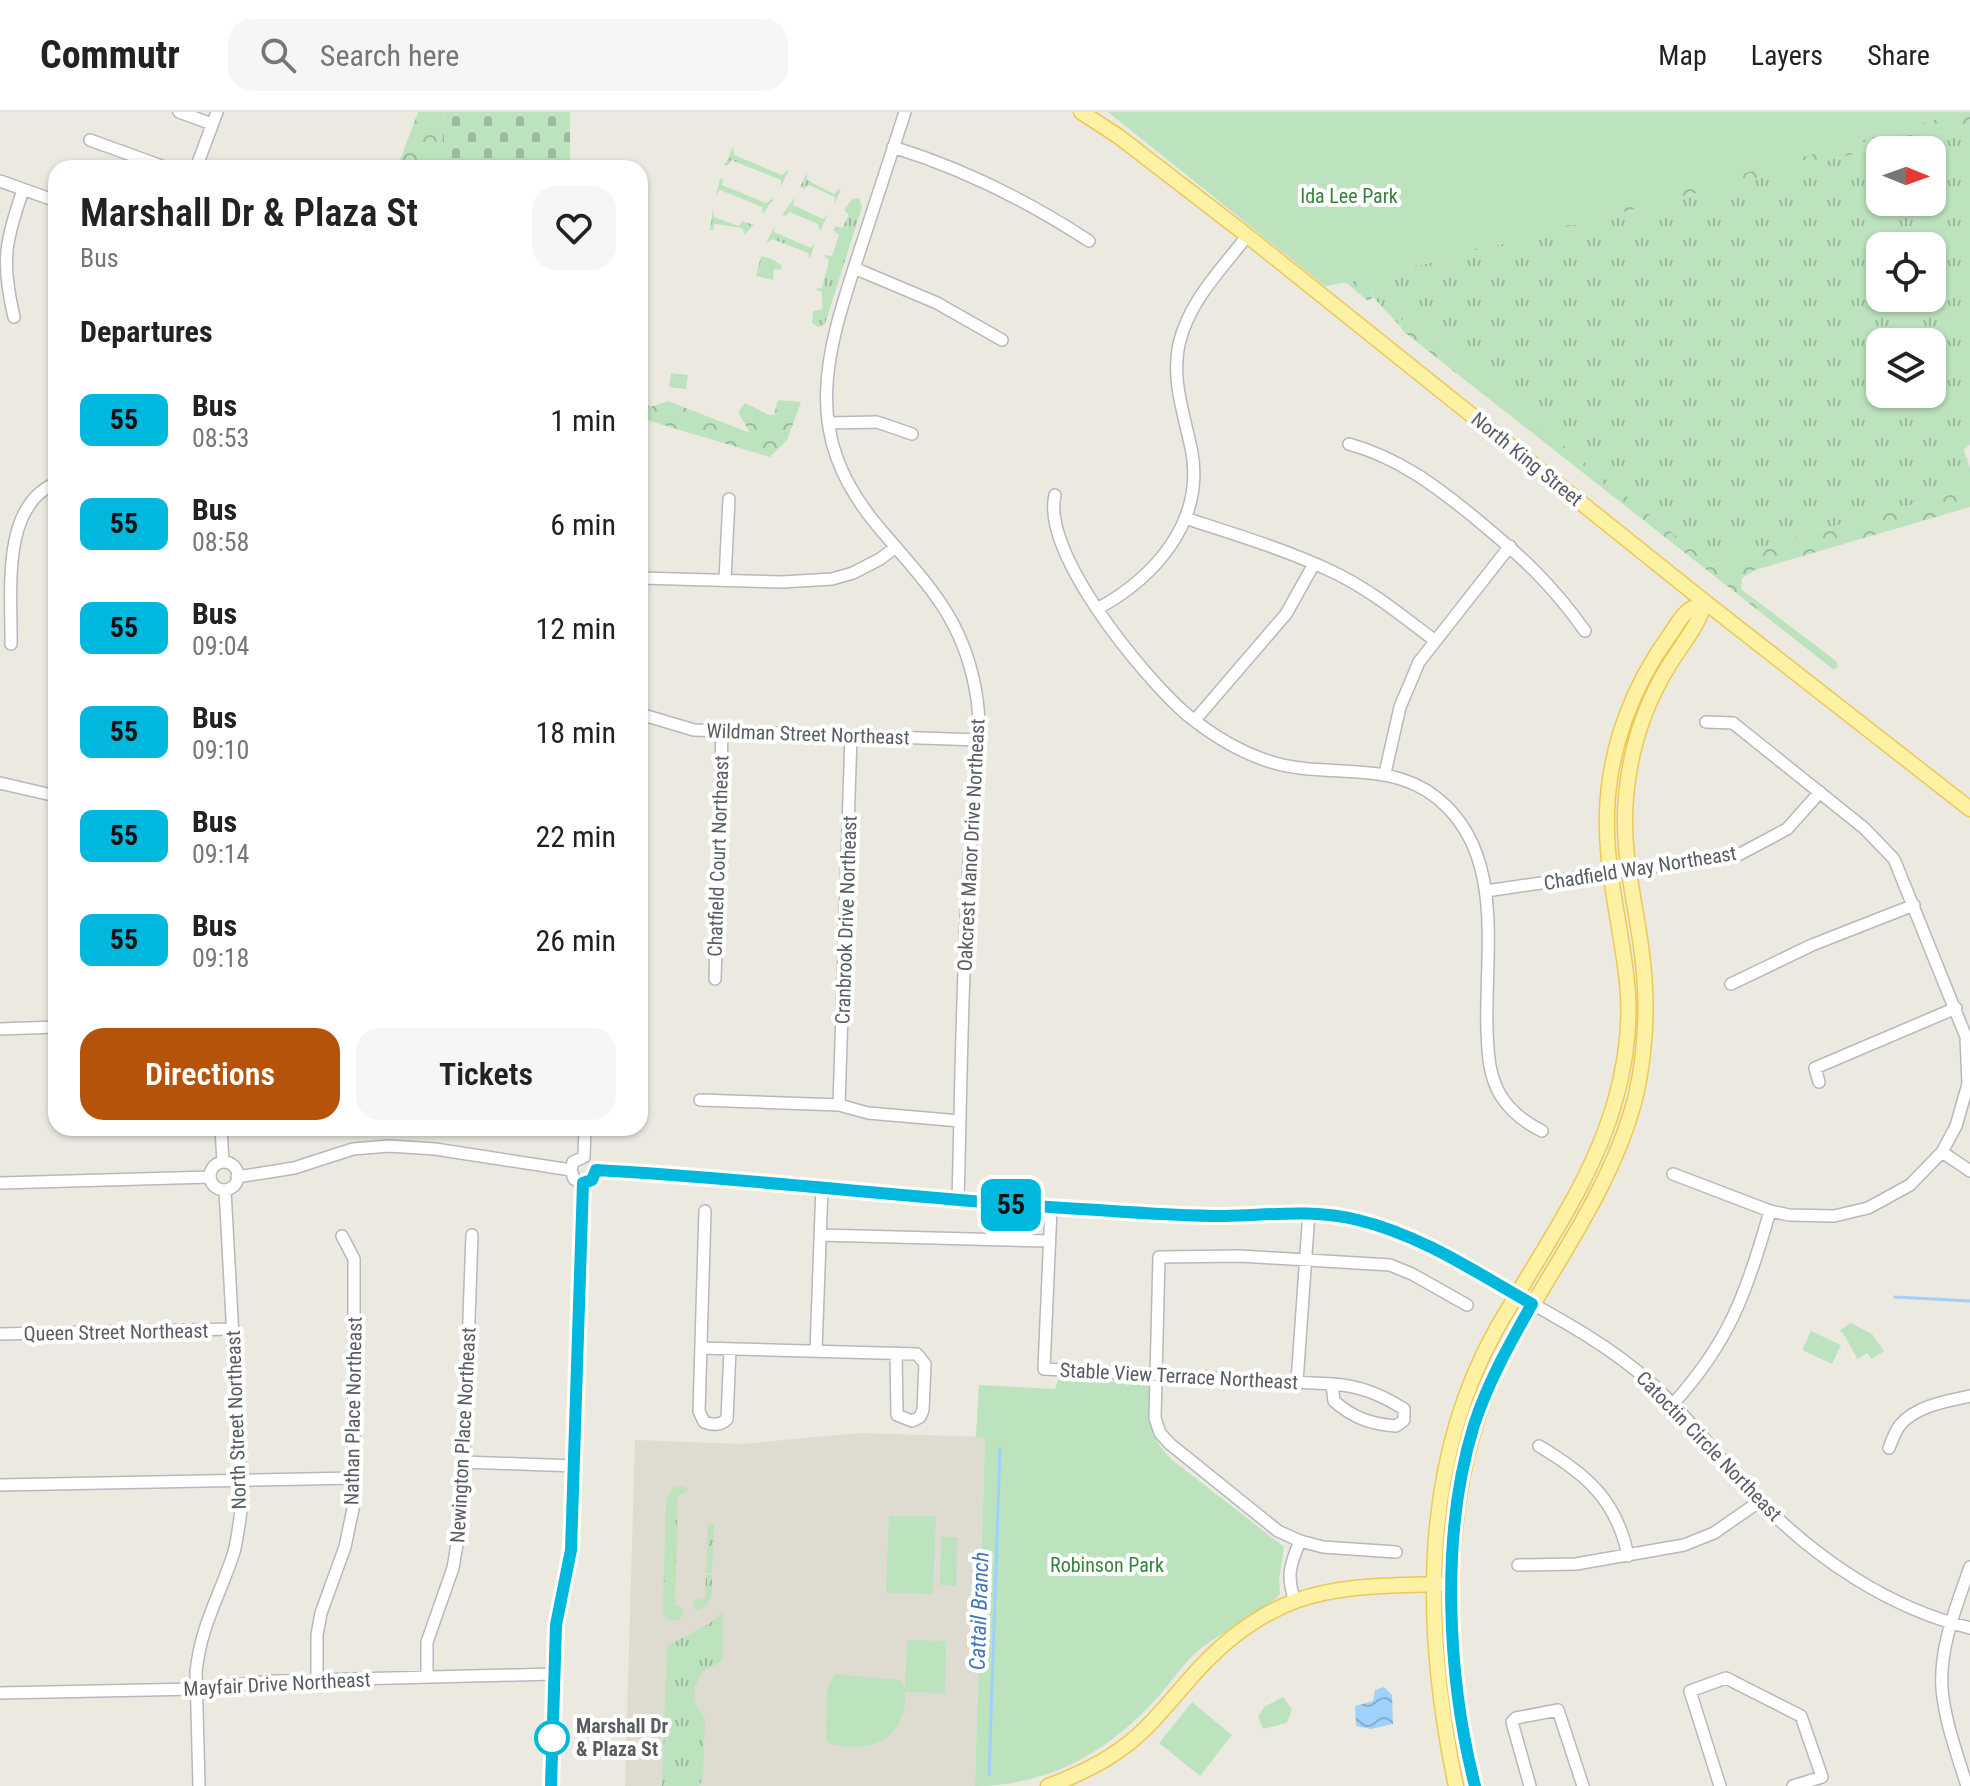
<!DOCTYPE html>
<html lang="en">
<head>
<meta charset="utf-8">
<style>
	body { margin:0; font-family:"Roboto Condensed",sans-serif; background:#f6f6f6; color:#222; height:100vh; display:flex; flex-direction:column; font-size:30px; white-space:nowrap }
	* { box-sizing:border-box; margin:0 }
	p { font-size:26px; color:#767676 }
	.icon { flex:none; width:44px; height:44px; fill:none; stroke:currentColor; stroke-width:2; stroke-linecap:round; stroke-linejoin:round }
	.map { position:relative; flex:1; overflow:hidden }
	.details { position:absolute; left:48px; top:48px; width:600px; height:976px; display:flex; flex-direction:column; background:#fff; border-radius:24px; box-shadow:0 2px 6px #0004 }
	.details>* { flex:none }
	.badge { padding:0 16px; border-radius:12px; font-size:28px; line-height:52px }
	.needle { width:52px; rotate:91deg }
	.tools { position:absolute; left:1866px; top:24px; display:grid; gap:16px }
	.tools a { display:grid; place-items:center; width:80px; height:80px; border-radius:16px; background:#fff; box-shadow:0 2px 6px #0004; font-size:40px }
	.map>.badge { position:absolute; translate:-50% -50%; box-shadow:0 0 0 4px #fff }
	h2 { padding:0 32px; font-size:30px; line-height:72px }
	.round { display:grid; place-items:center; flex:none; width:84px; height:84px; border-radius:24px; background:#f6f6f6 }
	.head { display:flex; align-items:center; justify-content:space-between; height:136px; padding:0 32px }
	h1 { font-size:38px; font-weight:600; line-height:60px }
	.action { display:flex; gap:16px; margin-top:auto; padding:16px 32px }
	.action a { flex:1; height:92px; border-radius:24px; background:#b45309; color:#fff; font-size:32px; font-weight:600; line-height:92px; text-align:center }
	.action a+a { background:#f6f6f6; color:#222 }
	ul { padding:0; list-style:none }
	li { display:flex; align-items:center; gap:24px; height:104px; padding:0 32px }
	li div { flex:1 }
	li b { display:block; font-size:30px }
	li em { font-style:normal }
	li .badge { min-width:88px; font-weight:700; text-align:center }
	header { display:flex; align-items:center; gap:48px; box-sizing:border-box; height:112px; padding:0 40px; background:#fff; border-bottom:2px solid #e0e0e0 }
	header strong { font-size:38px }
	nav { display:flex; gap:44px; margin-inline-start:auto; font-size:28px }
	.search { width:560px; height:72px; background:#f6f6f6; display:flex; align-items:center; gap:20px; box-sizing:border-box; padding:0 28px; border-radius:24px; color:#767676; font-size:30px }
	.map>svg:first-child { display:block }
	.education { fill:#dedbd1 }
	.grass { fill:url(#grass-tufts); fill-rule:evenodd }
	.forest { fill:url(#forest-crowns) }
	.cemetery { fill:url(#cemetery-stones) }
	.park { fill:#bce3be }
	.water { fill:url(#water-waves) }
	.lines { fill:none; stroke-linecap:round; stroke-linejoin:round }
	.stream { stroke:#9fd1fd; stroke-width:3 }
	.minor-casing { stroke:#b6b8bd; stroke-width:14 }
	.major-casing { stroke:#eec857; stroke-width:17 }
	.minor { stroke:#fff; stroke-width:11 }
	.major { stroke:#fdf1a4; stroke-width:14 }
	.line-casing { stroke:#fff; stroke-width:18 }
	.line { stroke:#00b8de; stroke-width:12 }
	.stop-dot { fill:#fff; stroke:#00b8de; stroke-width:4 }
	.labels { text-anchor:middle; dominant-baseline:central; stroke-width:8; stroke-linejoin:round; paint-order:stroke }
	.park-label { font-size:20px; fill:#36833c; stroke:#fff }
	.street-label { font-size:20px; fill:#595c61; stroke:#fff }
	.stop-label { font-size:20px; font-weight:bold; fill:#595c61; stroke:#fff; text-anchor:start }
	.water-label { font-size:22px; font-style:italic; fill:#4076b6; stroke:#fff }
</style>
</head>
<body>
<header>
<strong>Commutr</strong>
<div class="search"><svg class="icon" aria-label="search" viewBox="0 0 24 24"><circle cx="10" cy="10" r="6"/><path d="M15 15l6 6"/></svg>Search here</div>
<nav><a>Map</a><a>Layers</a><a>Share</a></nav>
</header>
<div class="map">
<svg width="1970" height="1674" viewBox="0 0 1970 1674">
	<defs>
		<pattern id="grass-tufts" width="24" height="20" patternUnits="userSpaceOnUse" patternTransform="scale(2)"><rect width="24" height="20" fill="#bce3be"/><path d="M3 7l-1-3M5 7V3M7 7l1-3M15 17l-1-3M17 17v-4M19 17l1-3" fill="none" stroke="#9cbb9e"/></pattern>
		<pattern id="forest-crowns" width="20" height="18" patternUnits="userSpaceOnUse" patternTransform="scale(2)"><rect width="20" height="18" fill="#bce3be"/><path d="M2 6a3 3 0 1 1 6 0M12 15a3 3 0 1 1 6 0" fill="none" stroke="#9cbb9e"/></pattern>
		<pattern id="cemetery-stones" width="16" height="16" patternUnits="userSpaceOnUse" patternTransform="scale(2)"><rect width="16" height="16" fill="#bce3be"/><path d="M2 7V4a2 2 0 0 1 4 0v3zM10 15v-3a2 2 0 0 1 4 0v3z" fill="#9cbb9e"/></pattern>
		<pattern id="water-waves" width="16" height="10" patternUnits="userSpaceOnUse" patternTransform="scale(2)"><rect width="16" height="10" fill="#9fd1fd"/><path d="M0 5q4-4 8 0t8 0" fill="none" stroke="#85add0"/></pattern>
	</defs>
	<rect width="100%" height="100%" fill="#eceae0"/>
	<path class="education" d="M859 1321 985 1325 975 1674H625L635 1328 742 1332Z"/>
	<path class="grass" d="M1970 13V332L1964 338 1970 356V377L1809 421 1712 453 1408 209 1402 207 1400 214 1373 185 1368 167 1677 86ZM1880 38H1932V90H1880ZM1880 134H1932V186H1880ZM1880 230H1932V282H1880Z
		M733 35 734 43 782 63 789 57 781 75V68L731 48 728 53H725Z
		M807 61V68L834 82 838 77 841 78 834 92 835 85 809 73 804 77 800 75Z
		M720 66 723 67 722 73 766 91 774 86 763 102 762 95 720 78 716 84Z
		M795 85 793 93 823 107 828 102 820 119 818 112 789 100 786 104 782 103Z
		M859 86 862 95 825 212 818 215 812 211 813 199 822 197V180L815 177 822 176 829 148 823 143 832 144 839 123 833 118 836 114 842 116 849 103 844 98 852 87Z
		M713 97 714 105 739 114 742 109 754 113 744 123 743 116 714 112 713 118H710Z
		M775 113 774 120 811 136 815 130 810 147 808 141 772 127 766 131Z
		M761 144 774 148 782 154 780 158 774 157 773 168 756 164Z
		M683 1374 688 1377 686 1380 678 1384 675 1493 681 1496 684 1501 680 1507C673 1511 666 1508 663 1500L666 1388 673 1376Z
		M708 1412H714L712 1461H706Z
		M706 1463H712C712 1478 714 1493 697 1498L694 1496V1489L705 1486Z
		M723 1500 722 1549 703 1559 694 1576 696 1593 705 1606 703 1666 699 1674H662L667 1534 710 1511Z"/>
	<path class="forest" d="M418 0H444L441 56H397Z
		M1963 0H1970V13L1677 86 1368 167 1373 185 1368 189 1344 169Z
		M1402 207 1408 208 1712 453 1809 421 1970 377V395L1755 458 1742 466 1741 477 1836 549 1838 554 1834 558 1404 220 1400 214Z
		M640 286 650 295 668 289 750 321 738 300 745 291 769 303H774L778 288 801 290 787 328 770 345 640 306Z"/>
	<path class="cemetery" d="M444 0H570V56H441Z"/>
	<path class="park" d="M1108 0H1963L1368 167 1325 174Z
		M671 261 688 263 686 277 669 275Z
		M1851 1211 1872 1222 1884 1239 1872 1247 1867 1241 1858 1247C1851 1237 1848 1227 1840 1218Z
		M1811 1219 1841 1233 1832 1252 1802 1238Z
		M1059 1266 1149 1272C1149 1306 1146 1321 1171 1347L1284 1435 1279 1469 1280 1482C1259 1506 1225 1517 1200 1537 1182 1552 1172 1570 1156 1587 1108 1640 1048 1674 975 1674L985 1326 976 1325 979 1273 1055 1277Z
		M889 1404H936L933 1482 886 1481Z
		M941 1425H957L956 1474 940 1473Z
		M907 1528 946 1529 945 1581 905 1580C908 1626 869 1644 829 1631L826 1627 827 1576 835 1562 901 1568 905 1577Z
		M1283 1585 1292 1597 1287 1611 1263 1617 1258 1605 1264 1595Z
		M1192 1590 1232 1623 1200 1664 1159 1631Z"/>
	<path class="water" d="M1384 1575 1392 1583 1393 1612 1371 1617 1356 1614 1355 1594 1373 1589 1375 1578Z"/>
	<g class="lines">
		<path class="stream" d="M1895 1185 1970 1189
			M989 1663 1000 1336"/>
		<defs>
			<path id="minor" d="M179 0 212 12
				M905 0C889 48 874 96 858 144 825 245 801 321 876 412 925 471 965 505 977 587 984 640 972 696 969 750 962 862 961 976 958 1089
				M90 28 167 56
				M893 35C964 57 1028 89 1089 129
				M196 56 217 0
				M0 69 56 89
				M854 156 937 191 1002 228
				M14 205C1 150 5 130 23 78
				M828 311 877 310 912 322
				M1349 332C1399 346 1436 374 1475 406 1520 443 1551 471 1585 519
				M1055 383C1041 441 1143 564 1185 601 1209 621 1238 639 1268 649 1325 668 1387 646 1437 686 1507 742 1484 842 1487 920 1488 942 1489 965 1501 984 1511 1000 1526 1011 1542 1019
				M1185 406C1234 422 1284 437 1331 459 1368 476 1401 503 1434 528
				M640 466 782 470 832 467 853 461 880 447 896 435
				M725 468 729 387
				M1097 497C1154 466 1204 411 1192 341 1185 304 1171 270 1179 232 1189 189 1221 158 1247 124
				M11 532C12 482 0 394 56 371
				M640 602 694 618 979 628
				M1195 608 1286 502 1314 452
				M1385 661 1400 595 1419 550 1510 434
				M0 671 56 684
				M1486 779 1740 742 1787 717 1820 680
				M715 867 722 620
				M1731 872 1812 833 1914 793
				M0 917 56 915
				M1819 970 1815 956 1956 896
				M700 988 839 993 868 1001 960 1009
				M839 993 851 623
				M221 1016 223 1050
				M1942 1040 1970 1059
				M584 1045 585 1016
				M210 1064a14 14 0 1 1 28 0a14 14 0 1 1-28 0Z
				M596 1058C660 1062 723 1065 786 1071 884 1079 982 1092 1081 1097 1128 1100 1177 1104 1225 1104 1269 1103 1309 1098 1353 1107 1407 1118 1457 1149 1504 1176 1554 1204 1608 1232 1651 1271 1690 1306 1722 1350 1759 1388 1816 1447 1889 1496 1970 1516
				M1673 1062 1770 1099 1789 1103 1834 1104 1868 1096 1910 1073 1942 1040 1956 1014 1968 972 1966 925 1894 747 1864 716 1733 611 1706 610
				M237 1065 294 1056 353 1037 389 1034 435 1037 571 1058
				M0 1071 210 1065
				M583 1071 574 1067 571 1058 573 1050 584 1045
				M1051 1096 1044 1257 1332 1272
				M705 1099 699 1299 704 1310C713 1313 720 1314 727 1307L730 1237
				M820 1123 1049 1129
				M0 1222 233 1217
				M701 1236 917 1242 925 1252 923 1298 920 1305 912 1309 897 1303 896 1241
				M816 1239 822 1074
				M1297 1270 1309 1100
				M1332 1272C1360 1274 1380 1282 1404 1297V1308L1396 1314C1371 1312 1353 1306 1334 1289Z
				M1672 1293C1729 1231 1747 1180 1770 1099
				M1539 1334C1586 1362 1617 1388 1628 1444
				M1889 1336C1892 1329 1895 1319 1900 1313 1916 1294 1947 1289 1970 1284
				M464 1350 575 1354
				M0 1373 355 1366
				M1396 1440 1323 1435 1300 1429 1278 1419 1170 1332 1160 1321 1155 1306 1159 1145 1240 1144 1390 1153 1412 1162 1467 1193
				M1518 1453 1576 1452 1684 1433 1714 1421 1760 1389
				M1295 1489C1286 1464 1290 1453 1300 1429
				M427 1565V1530L453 1456 462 1403 472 1123
				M317 1568V1523L321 1501 345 1435 354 1392V1147L342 1124
				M0 1581 196 1577 274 1569 554 1562
				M199 1674 196 1560C201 1512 220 1484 234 1440 238 1424 240 1407 242 1390L225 1078
				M551 1674 556 1513 571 1438 583 1071
				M1530 1674 1512 1610 1516 1606 1558 1598 1583 1674
				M1720 1674 1690 1579 1726 1566 1801 1604 1822 1665 1793 1674
				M1967 1674C1957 1642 1945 1610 1942 1577 1939 1535 1957 1493 1970 1455"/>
			<path id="major" d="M1081 0 1118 24 1244 121 1705 490 1970 697
				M1048 1674C1076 1664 1105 1650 1129 1631 1152 1613 1169 1590 1188 1569 1217 1535 1253 1505 1295 1489 1343 1472 1391 1474 1441 1472
				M1456 1674C1424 1523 1419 1356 1496 1218 1538 1144 1592 1071 1615 989 1626 951 1631 909 1627 870 1621 813 1605 758 1607 700 1609 637 1632 575 1669 524 1675 516 1680 505 1688 499 1692 495 1700 493 1705 490
				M1475 1674C1441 1538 1438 1366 1506 1239 1551 1156 1613 1076 1636 983 1647 934 1648 883 1641 834 1634 783 1621 737 1626 685 1630 639 1644 594 1668 555 1681 533 1698 515 1705 490"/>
		</defs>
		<use href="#minor" class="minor-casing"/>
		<use href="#major" class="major-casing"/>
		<use href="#minor" class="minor"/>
		<use href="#major" class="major"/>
	</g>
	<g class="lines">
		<defs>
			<path id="line" d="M551 1674 556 1513 571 1438 583 1071 592 1068 596 1058C764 1067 930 1089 1098 1098 1140 1101 1183 1104 1225 1104 1271 1103 1313 1097 1358 1108 1421 1123 1477 1161 1532 1192 1510 1231 1488 1270 1474 1313 1440 1422 1447 1564 1475 1674"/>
		</defs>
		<use href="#line" class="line-casing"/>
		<use href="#line" class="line"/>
	</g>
	<circle class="stop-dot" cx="552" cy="1626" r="16"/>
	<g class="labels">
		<g class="park-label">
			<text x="1349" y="84">Ida Lee Park</text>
			<text x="1107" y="1453">Robinson Park</text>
		</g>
		<g class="street-label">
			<text transform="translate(1527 347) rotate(39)">North King Street</text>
			<text transform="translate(808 622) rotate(2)">Wildman Street Northeast</text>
			<text transform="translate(971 733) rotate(-87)">Oakcrest Manor Drive Northeast</text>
			<text transform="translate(718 744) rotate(-88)">Chatfield Court Northeast</text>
			<text transform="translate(1640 756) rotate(-9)">Chadfield Way Northeast</text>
			<text transform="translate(846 808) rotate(-88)">Cranbrook Drive Northeast</text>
			<text transform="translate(116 1220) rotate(-1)">Queen Street Northeast</text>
			<text transform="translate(1179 1264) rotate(3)">Stable View Terrace Northeast</text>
			<text transform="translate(353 1299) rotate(-89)">Nathan Place Northeast</text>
			<text transform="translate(236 1308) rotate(-92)">North Street Northeast</text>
			<text transform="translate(463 1323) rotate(-87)">Newington Place Northeast</text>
			<text transform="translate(1709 1334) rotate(46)">Catoctin Circle Northeast</text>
			<text transform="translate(277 1572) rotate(-3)">Mayfair Drive Northeast</text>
		</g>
		<g class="stop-label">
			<text x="576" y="1614">Marshall Dr<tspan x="576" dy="23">&amp; Plaza St</tspan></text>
		</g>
		<g class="water-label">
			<text transform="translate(979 1499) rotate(-88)">Cattail Branch</text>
		</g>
	</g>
</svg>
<div class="tools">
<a><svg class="needle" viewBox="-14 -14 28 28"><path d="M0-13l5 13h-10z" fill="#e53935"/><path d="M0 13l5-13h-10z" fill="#767676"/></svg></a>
<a><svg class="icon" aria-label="locate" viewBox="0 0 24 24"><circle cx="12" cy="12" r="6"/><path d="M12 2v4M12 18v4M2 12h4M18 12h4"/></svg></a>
<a><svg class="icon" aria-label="layers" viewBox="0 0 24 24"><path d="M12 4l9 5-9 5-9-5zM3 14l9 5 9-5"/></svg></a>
</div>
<b class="badge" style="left:1011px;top:1093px;background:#00b8de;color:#111">55</b>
<section class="details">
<div class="head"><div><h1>Marshall Dr &amp; Plaza St</h1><p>Bus</p></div><a class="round"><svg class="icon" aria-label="heart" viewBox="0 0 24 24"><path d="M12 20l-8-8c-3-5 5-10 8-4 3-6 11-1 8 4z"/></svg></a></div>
<h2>Departures</h2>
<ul>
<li><span class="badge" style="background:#00b8de;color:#111">55</span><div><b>Bus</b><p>08:53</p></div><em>1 min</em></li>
<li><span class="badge" style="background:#00b8de;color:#111">55</span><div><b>Bus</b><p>08:58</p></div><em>6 min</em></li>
<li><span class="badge" style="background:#00b8de;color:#111">55</span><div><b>Bus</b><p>09:04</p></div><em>12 min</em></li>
<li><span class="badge" style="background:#00b8de;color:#111">55</span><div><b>Bus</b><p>09:10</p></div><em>18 min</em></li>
<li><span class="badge" style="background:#00b8de;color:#111">55</span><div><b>Bus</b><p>09:14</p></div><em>22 min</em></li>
<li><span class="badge" style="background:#00b8de;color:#111">55</span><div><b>Bus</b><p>09:18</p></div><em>26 min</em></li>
</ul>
<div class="action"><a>Directions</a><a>Tickets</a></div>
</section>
</div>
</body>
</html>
